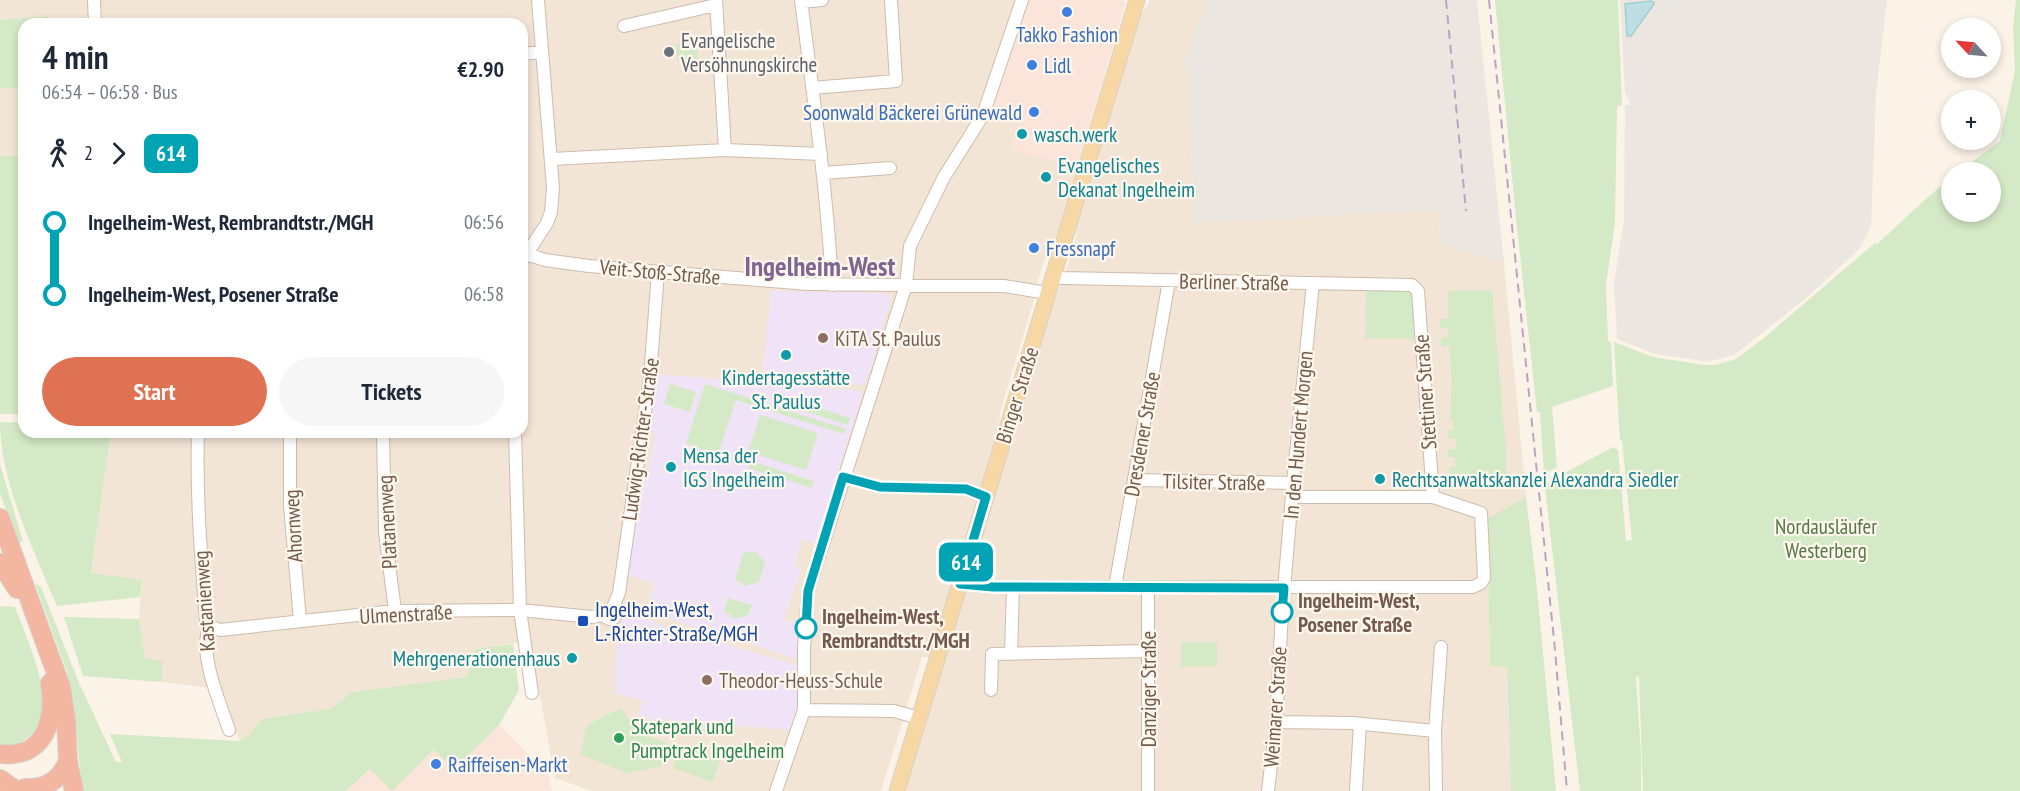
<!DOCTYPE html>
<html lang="en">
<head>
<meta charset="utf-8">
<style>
	body { margin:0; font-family:"PT Sans Narrow",sans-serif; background:#f6f6f7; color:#1f2937; height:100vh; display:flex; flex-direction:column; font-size:22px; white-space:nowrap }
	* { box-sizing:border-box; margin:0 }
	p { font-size:20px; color:#747a83 }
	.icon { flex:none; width:33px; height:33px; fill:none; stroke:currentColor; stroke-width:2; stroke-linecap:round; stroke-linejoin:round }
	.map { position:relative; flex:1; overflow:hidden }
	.drawer { position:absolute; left:18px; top:18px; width:510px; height:420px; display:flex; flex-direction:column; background:#fff; border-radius:18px; box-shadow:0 3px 9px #0003 }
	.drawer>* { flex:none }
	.badge { padding:0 12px; border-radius:9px; font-size:21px; line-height:39px }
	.needle { width:39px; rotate:296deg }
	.controls { position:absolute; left:1941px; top:18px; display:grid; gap:12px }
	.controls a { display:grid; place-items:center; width:60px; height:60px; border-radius:50%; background:#fff; box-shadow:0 3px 9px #0003; font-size:30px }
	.map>.badge { position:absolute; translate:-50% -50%; box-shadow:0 0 0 3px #fff }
	.legs { display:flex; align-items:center; gap:9px; height:66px; padding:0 24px; font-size:20px }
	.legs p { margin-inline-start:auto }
	.summary { display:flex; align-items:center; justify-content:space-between; height:102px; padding:0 24px }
	h1 { font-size:33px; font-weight:600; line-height:45px }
	.button { display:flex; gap:12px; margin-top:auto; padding:12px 24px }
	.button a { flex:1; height:69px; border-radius:36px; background:#df7252; color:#fff; font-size:24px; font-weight:600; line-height:69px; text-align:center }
	.button a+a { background:#f6f6f7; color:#1f2937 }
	ul { padding:0 24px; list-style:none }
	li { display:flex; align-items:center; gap:21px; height:72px; font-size:22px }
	li i { display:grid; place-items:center; width:9px; height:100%; margin:0 8px; background:currentColor }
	li i::after { content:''; width:15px; height:15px; margin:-8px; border:4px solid; border-radius:50%; background:#fff }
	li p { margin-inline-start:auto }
	li:first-child i { background:linear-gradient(#0000 50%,currentColor 0) }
	li:last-child i { background:linear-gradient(currentColor 50%,#0000 0) }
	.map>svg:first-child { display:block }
	.residential { fill:#f3e5d6 }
	.commercial { fill:#fbe5db }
	.industrial { fill:#ece6e0 }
	.education { fill:#f0e3f8 }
	.green { fill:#d4e9c6 }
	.water { fill:#bcdee4; stroke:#a3ced6; stroke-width:1.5 }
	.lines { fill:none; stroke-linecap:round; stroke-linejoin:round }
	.minor-casing { stroke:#cdbbad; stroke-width:14 }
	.major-casing { stroke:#d8d1cd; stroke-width:17 }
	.highway-casing { stroke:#d8d1cd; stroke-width:20 }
	.minor { stroke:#fff; stroke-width:12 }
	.major { stroke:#f7d7a3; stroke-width:15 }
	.highway { stroke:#f2b6a1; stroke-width:18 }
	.rail { stroke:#b6a5c5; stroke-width:2; stroke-dasharray:9 6; stroke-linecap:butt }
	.line-1-casing { stroke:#fff; stroke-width:14 }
	.line-1 { stroke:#00a3b4; stroke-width:9 }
	.shop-dot { fill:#3f7fe0; stroke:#fef7ed; stroke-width:2 }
	.worship-dot { fill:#6b7280; stroke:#fef7ed; stroke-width:2 }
	.culture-dot { fill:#0f9aa8; stroke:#fef7ed; stroke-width:2 }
	.education-dot { fill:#8d6e63; stroke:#fef7ed; stroke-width:2 }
	.stop-1-dot { fill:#fff; stroke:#00a3b4; stroke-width:3 }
	.transit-dot { fill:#1a4fb4; stroke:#fef7ed; stroke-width:2 }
	.leisure-dot { fill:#2e9e5b; stroke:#fef7ed; stroke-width:2 }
	.labels { text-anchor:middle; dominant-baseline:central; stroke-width:4.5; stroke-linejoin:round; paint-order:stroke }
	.shop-label { font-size:21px; fill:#366cbe; stroke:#fef7ed; text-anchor:start }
	.worship-label { font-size:21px; fill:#5b616d; stroke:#fef7ed; text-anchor:start }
	.culture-label { font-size:21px; fill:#0d838f; stroke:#fef7ed; text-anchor:start }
	.street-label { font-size:21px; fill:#745a4c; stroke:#fef7ed }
	.education-label { font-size:21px; fill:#785e54; stroke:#fef7ed; text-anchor:start }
	.park-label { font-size:21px; fill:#547945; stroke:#fef7ed }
	.stop-label { font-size:21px; font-weight:bold; fill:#745a4c; stroke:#fef7ed; text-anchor:start }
	.transit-label { font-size:21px; fill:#164399; stroke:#fef7ed; text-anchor:start }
	.leisure-label { font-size:21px; fill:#27864d; stroke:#fef7ed; text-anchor:start }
	.district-label { font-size:27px; font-weight:bold; fill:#816490; stroke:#fef7ed }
</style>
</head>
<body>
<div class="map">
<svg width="2020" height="791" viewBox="0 0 2020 791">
	<rect width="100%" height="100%" fill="#fbf3e7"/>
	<path class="residential" d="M0 0H1030L993 104 1023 114 1013 149 1077 167 1061 222 1048 258H1045L1038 280 1033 303 1000 412 999 430 930 657H922L881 791H592L555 778 530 641 475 649 467 677 352 692 330 709 261 719 249 735 240 741 230 723 219 689 162 682V661L145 659 139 619 142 580 91 574 111 432H522V24H48L47 16 0 20Z
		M1150 0H1207L1186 59 1195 223 1438 210 1441 244 1504 263 1526 497 1487 520 1490 666H1507L1511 791H906L957 619 1053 304 1067 267 1077 234 1075 233 1141 15Z
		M0 88H24V157L0 155Z"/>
	<path class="commercial" d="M1030 0H1122L1126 2 1077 167 1013 149 1021 114 993 104Z
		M499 725 548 773 552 791H346L370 769 392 790 433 749 455 769Z"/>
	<path class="industrial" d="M1207 0H1477L1504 263 1441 244 1438 210 1195 223 1186 59Z
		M1620 0H1887L1876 92 1871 226 1868 233 1859 249 1805 299 1734 355 1715 360 1703 361 1655 354 1617 339 1614 283 1624 221 1625 105H1630L1629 99 1625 93Z"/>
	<path class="education" d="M771 291 887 293 891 299 867 382 860 385 762 376Z
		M657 374 859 391 862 395 816 543 802 539 794 566 801 569 784 619 799 624 798 659 646 612 654 583 627 575 642 477H647L655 433 648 431Z
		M623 613 799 666 798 706 789 730 718 724 695 728 674 719 672 723 662 719 660 723 638 715 643 701 615 693V661Z"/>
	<path class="green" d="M1495 0H1618L1622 105 1617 106 1615 222 1606 285 1608 341 1611 342 1613 386 1552 407 1557 467 1544 474 1540 412H1537L1516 218Z
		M2016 0H2020V791H1643L1639 676 1636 677 1641 755V791H1580L1545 487 1559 476 1613 447 1618 450 1626 541 1632 540 1622 440 1620 441 1614 342 1653 357 1704 365H1715L1736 359 1764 338 1875 243 1877 244C1902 222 1925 198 1951 178L1952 212H1990V172H1958L2000 141 2015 71 2013 27Z
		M48 16V24H24V88H0V20Z
		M697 42 698 60 677 61 676 44Z
		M0 155 24 157V367L18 414H0Z
		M1366 289H1406L1412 292 1416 339 1365 338Z
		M1492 290 1506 451V474L1449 475V467H1456L1455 457H1448V449H1456V439L1448 438V430H1453V420H1450L1452 383 1449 346H1441V338L1448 337V328L1440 327V319H1448V291Z
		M670 384 696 392 690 412 664 404Z
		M705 384 846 429 844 434 736 400 718 454 686 444Z
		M797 401 850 418 848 425 794 408Z
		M760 415 818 433 806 470 748 452Z
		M0 422 24 423V432H111L91 573 142 580 140 597 57 606C34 552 0 481 0 422Z
		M750 461 814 481 812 488 748 468Z
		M0 464 23 541 19 543 0 494Z
		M1526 497 1536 579 1556 791H1511L1507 667 1490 666 1487 519Z
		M744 551 751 553 752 551 756 552 765 563 759 582 745 586 742 585V583L735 580Z
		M35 583 41 587 80 685 116 762H122L110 734 240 741 249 735 261 719 330 709 352 692 467 677 475 649 513 644 519 690 499 725 455 769 433 750 392 791 370 769 346 791H82L74 703 67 672Z
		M728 598 752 605 748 615 734 619 730 617 731 615 724 612Z
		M0 606 15 607C24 631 49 689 44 713 42 723 34 734 26 739 17 745 10 747 0 744Z
		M64 617 139 619 145 658 162 661V682L83 676Z
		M1181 642H1217V666L1181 667Z
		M621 708 637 732 672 745 660 767 626 773 580 754 587 725Z
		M682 745 721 760 712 782 673 768Z"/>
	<path class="water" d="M1651 1 1654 2V4L1631 36H1627L1625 4Z"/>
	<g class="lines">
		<defs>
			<path id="minor" d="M94 0 95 24
				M716 0 725 150
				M801 0C813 95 827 189 832 285
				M801 2 822 0
				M624 26 716 5
				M522 54 542 52
				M812 88 896 81 891 0
				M552 159 725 150 821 154
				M824 173 890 168
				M526 254 545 260 589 266 808 284 1004 286 1047 293
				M522 261 547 223 551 212 553 188 538 0
				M1053 275 1062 278 1412 285 1418 291 1433 497
				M198 432C196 495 201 557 206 620 211 629 205 637 206 647 208 676 220 703 229 730
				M290 432V506L300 620
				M383 432 385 532 395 611
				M515 432 520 610 532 693
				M843 477 880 487 966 489 986 497
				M1136 480 1293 483
				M960 584 993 587H1473L1481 583 1484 578 1481 513 1433 497H1292
				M1115 587 1169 281
				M614 605 619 593 650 377 658 272
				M602 615 609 619 614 618 618 611 614 605
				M210 626 220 630 395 611 520 610 592 617 602 615
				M1011 654 1013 587
				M991 690 992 654 1148 651
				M804 710 894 711 919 718
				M1276 722 1353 723 1435 731
				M776 791 804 710V648L808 591 906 285 910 246 944 177 983 115 1022 0
				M1148 791V587
				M1268 791 1276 722 1282 613 1293 483 1313 283
				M1356 791 1360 724
				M1436 791 1435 731 1441 647"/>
			<path id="major" d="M897 791 1137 0"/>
			<path id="highway" d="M0 518 61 687 66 719 68 761 74 791
				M0 563 17 589
				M0 754C45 759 56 720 50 683
				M0 779 17 791
				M25 788C46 789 60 780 68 761"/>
		</defs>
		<use href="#minor" class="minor-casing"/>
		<use href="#major" class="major-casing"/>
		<use href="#highway" class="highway-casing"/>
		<use href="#minor" class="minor"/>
		<use href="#major" class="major"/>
		<use href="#highway" class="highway"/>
		<path class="rail" d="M1446 0 1466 211
			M1489 0 1555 650 1567 791"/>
	</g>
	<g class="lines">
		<defs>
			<path id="line-1" d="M806 628 808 591 843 477 880 487 966 489 986 497 960 584 993 587 1284 588 1282 612"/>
		</defs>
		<use href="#line-1" class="line-1-casing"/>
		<use href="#line-1" class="line-1"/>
	</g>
	<g class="shop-dot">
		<circle cx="1067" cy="12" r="6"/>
		<circle cx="1032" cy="65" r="6"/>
		<circle cx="1034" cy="112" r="6"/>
		<circle cx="1034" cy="248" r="6"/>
		<circle cx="436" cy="764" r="6"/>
	</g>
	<circle class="worship-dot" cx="669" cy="52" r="6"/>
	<g class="culture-dot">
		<circle cx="1022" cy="134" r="6"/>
		<circle cx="1046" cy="177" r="6"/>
		<circle cx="786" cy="355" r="6"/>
		<circle cx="671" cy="467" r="6"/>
		<circle cx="1380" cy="479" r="6"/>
		<circle cx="572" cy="658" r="6"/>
	</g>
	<g class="education-dot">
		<circle cx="823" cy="338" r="6"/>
		<circle cx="707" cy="680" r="6"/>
	</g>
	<g class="stop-1-dot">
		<circle cx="1282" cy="612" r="10"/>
		<circle cx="806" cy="628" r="10"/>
	</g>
	<rect class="transit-dot" x="577" y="615" width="12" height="12" rx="3"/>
	<circle class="leisure-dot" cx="619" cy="738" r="6"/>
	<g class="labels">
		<g class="shop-label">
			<text x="1067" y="34" text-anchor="middle">Takko Fashion</text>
			<text x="1044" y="65">Lidl</text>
			<text x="1022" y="112" text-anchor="end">Soonwald Bäckerei Grünewald</text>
			<text x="1046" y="248">Fressnapf</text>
			<text x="448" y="764">Raiffeisen-Markt</text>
		</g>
		<g class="worship-label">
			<text x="681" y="40">Evangelische<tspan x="681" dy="24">Versöhnungskirche</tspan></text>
		</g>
		<g class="culture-label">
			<text x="1034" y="134">wasch.werk</text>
			<text x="1058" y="165">Evangelisches<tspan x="1058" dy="24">Dekanat Ingelheim</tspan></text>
			<text x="786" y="377" text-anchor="middle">Kindertagesstätte<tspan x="786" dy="24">St. Paulus</tspan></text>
			<text x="683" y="455">Mensa der<tspan x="683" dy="24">IGS Ingelheim</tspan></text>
			<text x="1392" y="479">Rechtsanwaltskanzlei Alexandra Siedler</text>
			<text x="560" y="658" text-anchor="end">Mehrgenerationenhaus</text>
		</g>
		<g class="street-label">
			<text transform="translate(660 272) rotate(5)">Veit-Stoß-Straße</text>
			<text transform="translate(1234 282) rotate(1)">Berliner Straße</text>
			<text transform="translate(1425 392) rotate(-94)">Stettiner Straße</text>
			<text transform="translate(1017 395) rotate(-73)">Binger Straße</text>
			<text transform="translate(1142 434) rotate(-80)">Dresdener Straße</text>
			<text transform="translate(1298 435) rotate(-85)">In den Hundert Morgen</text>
			<text transform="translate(640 439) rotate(-82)">Ludwig-Richter-Straße</text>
			<text transform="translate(1214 482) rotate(1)">Tilsiter Straße</text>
			<text transform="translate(387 522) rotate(-93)">Platanenweg</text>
			<text transform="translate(293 526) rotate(-93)">Ahornweg</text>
			<text transform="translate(204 601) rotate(-94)">Kastanienweg</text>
			<text transform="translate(406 614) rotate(-3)">Ulmenstraße</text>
			<text transform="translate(1148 689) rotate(-90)">Danziger Straße</text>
			<text transform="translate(1275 707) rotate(-86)">Weimarer Straße</text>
		</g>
		<g class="education-label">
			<text x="835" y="338">KiTA St. Paulus</text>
			<text x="719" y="680">Theodor-Heuss-Schule</text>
		</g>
		<g class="park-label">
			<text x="1826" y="526">Nordausläufer<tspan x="1826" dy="24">Westerberg</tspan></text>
		</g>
		<g class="stop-label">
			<text x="1298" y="600">Ingelheim-West,<tspan x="1298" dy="24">Posener Straße</tspan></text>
			<text x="822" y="616">Ingelheim-West,<tspan x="822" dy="24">Rembrandtstr./MGH</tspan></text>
		</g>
		<g class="transit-label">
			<text x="595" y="609">Ingelheim-West,<tspan x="595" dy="24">L.-Richter-Straße/MGH</tspan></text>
		</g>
		<g class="leisure-label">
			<text x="631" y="726">Skatepark und<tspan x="631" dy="24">Pumptrack Ingelheim</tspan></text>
		</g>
		<g class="district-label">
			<text x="820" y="266">Ingelheim-West</text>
		</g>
	</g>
</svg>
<div class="controls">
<a><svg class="needle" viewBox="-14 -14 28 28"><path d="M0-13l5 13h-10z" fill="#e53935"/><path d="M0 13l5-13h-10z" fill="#747a83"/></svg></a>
<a>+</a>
<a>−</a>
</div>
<b class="badge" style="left:966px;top:562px;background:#00a3b4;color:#fff">614</b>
<section class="drawer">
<div class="summary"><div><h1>4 min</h1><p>06:54 – 06:58 · Bus</p></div><b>€2.90</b></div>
<div class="legs"><svg class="icon" aria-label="walk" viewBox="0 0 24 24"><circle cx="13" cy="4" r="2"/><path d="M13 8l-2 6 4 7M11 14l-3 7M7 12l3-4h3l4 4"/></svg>2<svg class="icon" aria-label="forward" viewBox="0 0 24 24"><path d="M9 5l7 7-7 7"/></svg><b class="badge" style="background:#00a3b4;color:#fff">614</b></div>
<ul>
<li><i style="color:#00a3b4"></i><b>Ingelheim-West, Rembrandtstr./MGH</b><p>06:56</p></li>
<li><i style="color:#00a3b4"></i><b>Ingelheim-West, Posener Straße</b><p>06:58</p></li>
</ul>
<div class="button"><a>Start</a><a>Tickets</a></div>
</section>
</div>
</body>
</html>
